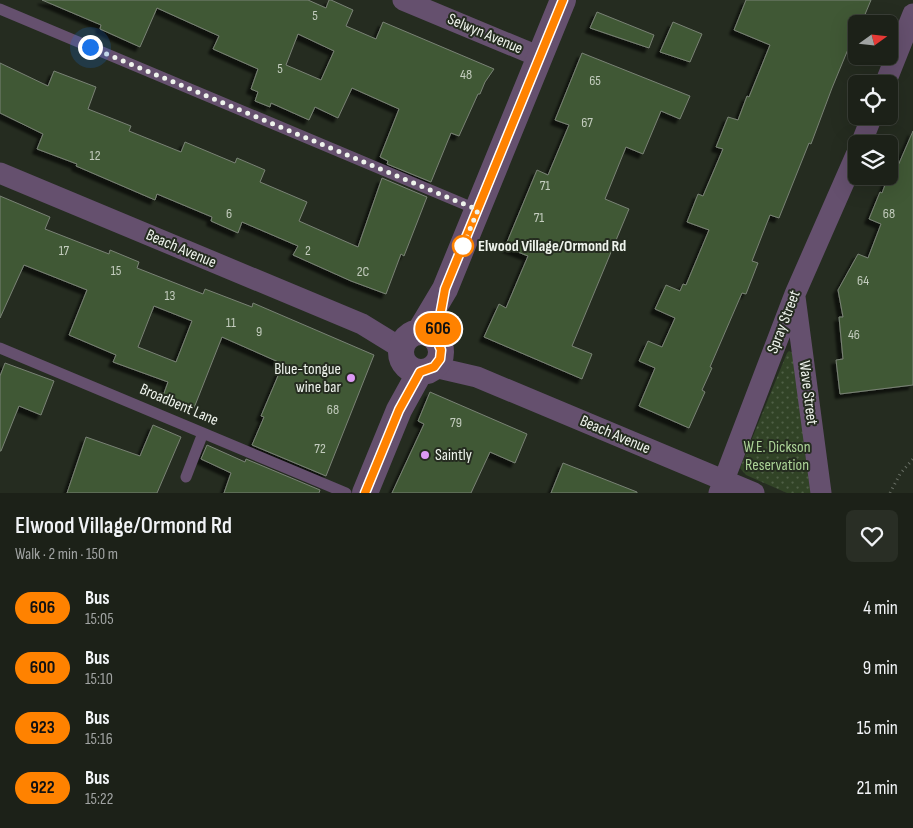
<!DOCTYPE html>
<html lang="en">
<head>
<meta charset="utf-8">
<style>
	body { margin:0; font-family:"Sofia Sans Condensed",sans-serif; background:#292e25; color:#f1f3f6; height:100vh; display:flex; flex-direction:column; font-size:19px; white-space:nowrap }
	* { box-sizing:border-box; margin:0 }
	p { font-size:16px; color:#a0a3a2 }
	.icon { flex:none; width:28px; height:28px; fill:none; stroke:currentColor; stroke-width:2; stroke-linecap:round; stroke-linejoin:round }
	.map { position:relative; height:493px; overflow:hidden }
	.panel { display:flex; flex-direction:column; background:#1c2118; flex:1 }
	.panel>* { flex:none }
	.badge { padding:0 10px; border-radius:16px; font-size:18px; line-height:32px }
	.needle { width:32px; rotate:75deg }
	.tools { position:absolute; left:848px; top:15px; display:grid; gap:10px }
	.tools a { display:grid; place-items:center; width:50px; height:50px; border-radius:8px; background:#1c2118; box-shadow:0 5px 20px #0002,0 0 0 1px #3a3e37; font-size:25px }
	.you { position:absolute; width:25px; height:25px; margin:-12px; border:4px solid #fff; border-radius:50%; background:#1a73e8; box-shadow:0 0 0 8px #1a73e833 }
	.map>.badge { position:absolute; translate:-50% -50%; box-shadow:0 0 0 2px #fff }
	.round { display:grid; place-items:center; flex:none; width:52px; height:52px; border-radius:8px; background:#292e25 }
	.head { display:flex; align-items:center; justify-content:space-between; height:85px; padding:0 15px }
	h1 { font-size:24px; font-weight:600; line-height:38px }
	ul { padding:0; list-style:none }
	li { display:flex; align-items:center; gap:15px; height:60px; padding:0 15px }
	li div { flex:1 }
	li b { display:block; font-size:19px }
	li em { font-style:normal }
	li .badge { min-width:55px; font-weight:700; text-align:center }
	.map>svg:first-child { display:block }
	.park { fill:url(#park-dots) }
	.building { fill:#415835; stroke:#798275; fill-rule:evenodd; filter:url(#shadow) }
	.lines { fill:none; stroke-linecap:round; stroke-linejoin:round }
	.path { stroke:#6a7066; stroke-width:3; stroke-dasharray:1 4; stroke-linecap:butt }
	.service { stroke:#65506e; stroke-width:11 }
	.minor { stroke:#65506e; stroke-width:21 }
	.tertiary { stroke:#65506e; stroke-width:26 }
	.line-casing { stroke:#fff; stroke-width:11 }
	.line { stroke:#ff8200; stroke-width:8 }
	.walk { stroke:#eef3ec; stroke-width:5; stroke-dasharray:0 9 }
	.stop-dot { fill:#fff; stroke:#ff8200; stroke-width:2.5 }
	.poi-dot { fill:#dc99f4; stroke:#252c20; stroke-width:2 }
	.labels { text-anchor:middle; dominant-baseline:central; stroke-width:4; stroke-linejoin:round; paint-order:stroke }
	.number-label { font-size:14px; fill:#c3ccbe }
	.street-label { font-size:16px; fill:#eef3ec; stroke:#252c20 }
	.stop-label { font-size:16px; font-weight:bold; fill:#eef3ec; stroke:#252c20; text-anchor:start }
	.poi-label { font-size:16px; fill:#eef3ec; stroke:#252c20; text-anchor:end }
	.park-label { font-size:16px; fill:#acd397; stroke:#252c20 }
</style>
</head>
<body>
<div class="map">
<svg width="913" height="493" viewBox="0 0 913 493">
	<defs>
		<pattern id="park-dots" width="8" height="8" patternUnits="userSpaceOnUse" patternTransform="scale(1.25)"><rect width="8" height="8" fill="#314326"/><path d="M2 2h.1M6 6h.1" fill="none" stroke="#4f5f46" stroke-width="1.8" stroke-linecap="round"/></pattern>
		<filter id="shadow"><feDropShadow dx="-4.5" dy="4.5" stdDeviation="1" flood-color="#0009"/></filter>
	</defs>
	<rect width="100%" height="100%" fill="#252c20"/>
	<path class="park" d="M789 351 793 353 811 493H787L746 475 740 468 787 353Z"/>
	<path class="building" d="M42 0H308L326 8 329 0H331L353 10 346 26 376 39 383 22 494 69 485 82 480 94H478L459 136 451 133 431 182 387 164 388 161 380 157 399 109 352 88 338 118 315 107 309 120 271 103 270 107 255 101 258 92 251 89 258 69 213 49 219 36 157 8 140 47 100 29 101 25ZM298 34 334 51 321 80 286 65Z
		M746 0H871L861 24H856V30L832 88 811 144 809 143 779 218 770 215 752 261 758 263 746 294 742 293 710 367 712 368 702 390 705 392 689 428 639 406 655 368 639 361 648 341 662 347 675 318 655 309 666 285 680 291 683 284 686 285 709 230 687 222 698 194 703 196 723 149 716 147 728 117 738 120 747 96 749 97 770 45 734 30Z
		M597 12 654 35 649 48 590 28Z
		M673 22 702 34 690 62 660 52Z
		M582 53 690 96 680 119 661 111 643 154 626 147 605 199 629 209 572 346 592 354 582 379 484 337 499 304 506 308 528 256 505 247 537 170 548 175 569 125 555 120Z
		M0 63 48 86 54 71 96 87 88 109 131 126 129 131 181 152 185 142 235 163 237 158 265 170 260 182 307 202 299 221 358 247 382 178 427 197 404 256 401 254 386 294 351 281 293 255 298 246 242 222 238 233 211 221 212 217 157 194 155 200 76 166 77 164 37 149 43 134 0 113Z
		M913 131V385L840 394 836 360 843 359 839 317H843L838 290 858 254 868 258 881 224 869 219 880 192 882 193 892 166 897 168Z
		M0 196 50 217 45 229 109 254 110 250 139 262 137 268 203 294 205 289 252 307 253 303 374 355 326 476 252 445 264 417 261 416 283 364 222 337 194 408 163 396 168 382 113 362 116 355 69 335 87 290 24 265 0 318ZM154 306 192 321 176 362 138 347Z
		M5 363 54 381 41 415 19 406 1 451H0V376Z
		M430 392 527 434 515 463 490 452 471 493H392L424 424 418 421Z
		M153 425 181 437 157 493H67L86 437 140 456Z
		M207 445 245 462 246 459 320 490 319 493H224L231 473 201 459Z
		M563 463 637 492V493H551Z"/>
	<g class="lines">
		<path class="path" d="M890 493 900 474 913 459"/>
		<path class="service" d="M0 9 478 210
			M0 348 346 493
			M186 477 203 433"/>
		<path class="minor" d="M403 0 540 57
			M885 84 913 14
			M861 144 872 116
			M0 173 362 324 401 348
			M795 297 821 493
			M434 367 477 377 754 493
			M719 493 795 294 856 155"/>
		<path class="tertiary" d="M420 331 445 289 563 0
			M401 352a20 20 0 1 1 40 0a20 20 0 1 1-40 0Z
			M365 493 399 410 420 372"/>
	</g>
	<g class="lines">
		<defs>
			<path id="line" d="M365 493 399 410 420 372 434 367 440 359 441 350 436 338 445 289 563 0"/>
		</defs>
		<use href="#line" class="line-casing"/>
		<use href="#line" class="line"/>
		<path class="walk" d="M90 47 478 210 463 246"/>
	</g>
	<circle class="stop-dot" cx="463" cy="246" r="10"/>
	<g class="poi-dot">
		<circle cx="351" cy="378" r="5"/>
		<circle cx="425" cy="455" r="5"/>
	</g>
	<g class="labels">
		<g class="number-label">
			<text x="315" y="15">5</text>
			<text x="280" y="68">5</text>
			<text x="466" y="74">48</text>
			<text x="595" y="80">65</text>
			<text x="587" y="122">67</text>
			<text x="95" y="155">12</text>
			<text x="545" y="185">71</text>
			<text x="229" y="213">6</text>
			<text x="889" y="213">68</text>
			<text x="539" y="217">71</text>
			<text x="64" y="250">17</text>
			<text x="308" y="250">2</text>
			<text x="116" y="270">15</text>
			<text x="363" y="271">2C</text>
			<text x="863" y="280">64</text>
			<text x="170" y="295">13</text>
			<text x="231" y="322">11</text>
			<text x="259" y="331">9</text>
			<text x="854" y="334">46</text>
			<text x="333" y="409">68</text>
			<text x="456" y="422">79</text>
			<text x="320" y="448">72</text>
		</g>
		<g class="street-label">
			<text transform="translate(485 34) rotate(23)">Selwyn Avenue</text>
			<text transform="translate(181 249) rotate(23)">Beach Avenue</text>
			<text transform="translate(784 322) rotate(-69)">Spray Street</text>
			<text transform="translate(808 393) rotate(83)">Wave Street</text>
			<text transform="translate(179 405) rotate(23)">Broadbent Lane</text>
			<text transform="translate(615 435) rotate(23)">Beach Avenue</text>
		</g>
		<g class="stop-label">
			<text x="478" y="246">Elwood Village/Ormond Rd</text>
		</g>
		<g class="poi-label">
			<text x="341" y="369">Blue-tongue<tspan x="341" dy="18">wine bar</tspan></text>
			<text x="435" y="455" text-anchor="start">Saintly</text>
		</g>
		<g class="park-label">
			<text x="777" y="447">W.E. Dickson<tspan x="777" dy="18">Reservation</tspan></text>
		</g>
	</g>
</svg>
<div class="tools">
<a><svg class="needle" viewBox="-14 -14 28 28"><path d="M0-13l5 13h-10z" fill="#e53935"/><path d="M0 13l5-13h-10z" fill="#a0a3a2"/></svg></a>
<a><svg class="icon" aria-label="locate" viewBox="0 0 24 24"><circle cx="12" cy="12" r="6"/><path d="M12 2v4M12 18v4M2 12h4M18 12h4"/></svg></a>
<a><svg class="icon" aria-label="layers" viewBox="0 0 24 24"><path d="M12 4l9 5-9 5-9-5zM3 14l9 5 9-5"/></svg></a>
</div>
<div class="you" style="left:90px;top:47px"></div>
<b class="badge" style="left:438px;top:329px;background:#ff8200;color:#111">606</b>
</div>
<section class="panel">
<div class="head"><div><h1>Elwood Village/Ormond Rd</h1><p>Walk · 2 min · 150 m</p></div><a class="round"><svg class="icon" aria-label="heart" viewBox="0 0 24 24"><path d="M12 20l-8-8c-3-5 5-10 8-4 3-6 11-1 8 4z"/></svg></a></div>
<ul>
<li><span class="badge" style="background:#ff8200;color:#111">606</span><div><b>Bus</b><p>15:05</p></div><em>4 min</em></li>
<li><span class="badge" style="background:#ff8200;color:#111">600</span><div><b>Bus</b><p>15:10</p></div><em>9 min</em></li>
<li><span class="badge" style="background:#ff8200;color:#111">923</span><div><b>Bus</b><p>15:16</p></div><em>15 min</em></li>
<li><span class="badge" style="background:#ff8200;color:#111">922</span><div><b>Bus</b><p>15:22</p></div><em>21 min</em></li>
</ul>
</section>
</body>
</html>
